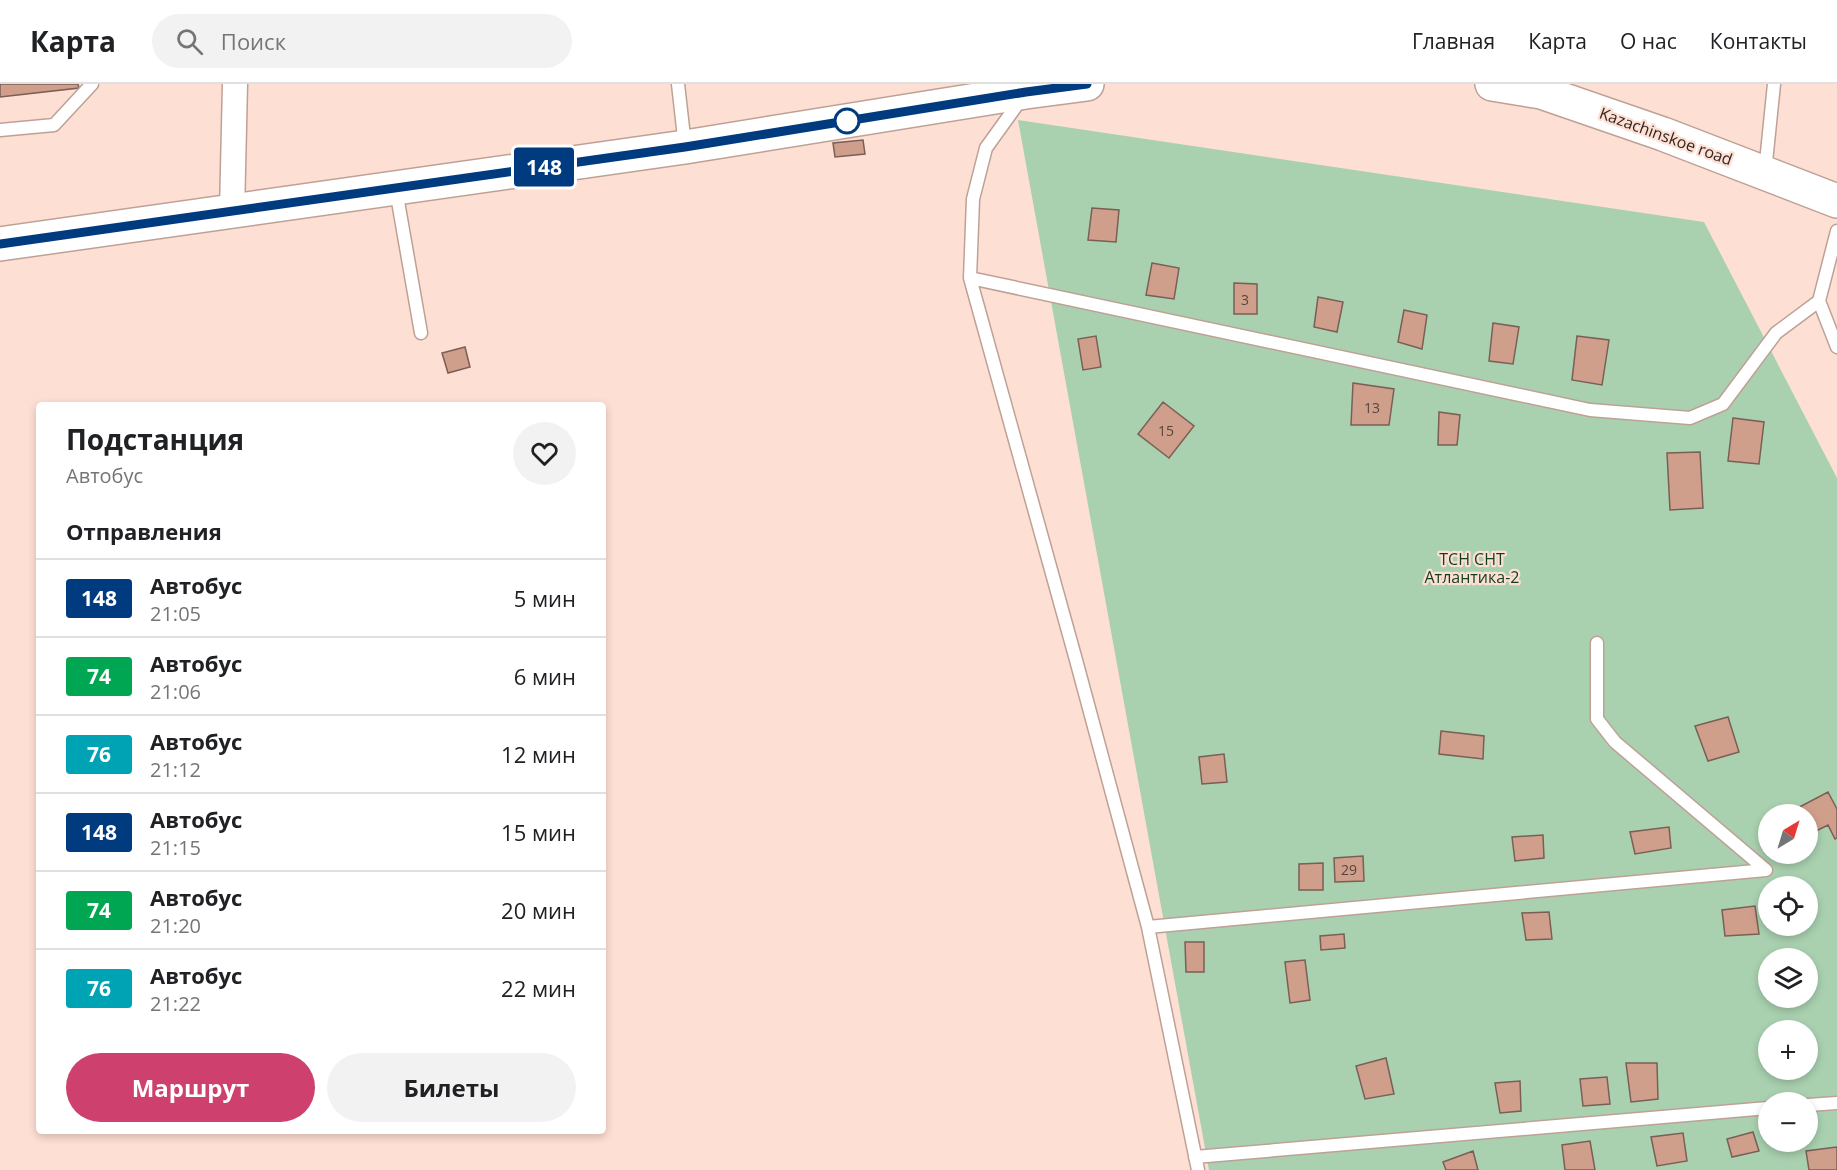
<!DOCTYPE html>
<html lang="ru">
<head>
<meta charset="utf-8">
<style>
	body { margin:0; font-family:"Open Sans",sans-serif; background:#f2f2f2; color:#202124; height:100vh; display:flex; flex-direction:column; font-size:22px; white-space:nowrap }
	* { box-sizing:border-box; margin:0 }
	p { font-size:20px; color:#757577 }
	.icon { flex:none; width:33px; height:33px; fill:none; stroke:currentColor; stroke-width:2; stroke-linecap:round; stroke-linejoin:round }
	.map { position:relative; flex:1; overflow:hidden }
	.sheet { position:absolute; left:36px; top:318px; width:570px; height:732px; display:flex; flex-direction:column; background:#fff; border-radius:6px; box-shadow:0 3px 9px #0003 }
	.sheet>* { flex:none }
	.badge { padding:0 12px; border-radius:4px; font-size:21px; line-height:39px }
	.needle { width:39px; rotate:38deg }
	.tools { position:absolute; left:1758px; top:720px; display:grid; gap:12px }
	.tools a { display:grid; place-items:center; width:60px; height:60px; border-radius:50%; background:#fff; box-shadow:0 3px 9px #0003; font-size:30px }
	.map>.badge { position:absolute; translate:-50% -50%; box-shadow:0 0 0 3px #fff }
	h2 { padding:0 30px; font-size:22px; line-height:54px }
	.round { display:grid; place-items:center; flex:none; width:63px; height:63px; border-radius:32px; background:#f2f2f2 }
	.overview { display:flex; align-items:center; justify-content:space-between; height:102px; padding:0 30px }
	h1 { font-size:28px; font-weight:700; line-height:45px }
	.button { display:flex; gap:12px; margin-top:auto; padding:12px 30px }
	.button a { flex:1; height:69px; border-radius:36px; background:#ce406d; color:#fff; font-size:24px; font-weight:700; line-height:69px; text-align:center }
	.button a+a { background:#f2f2f2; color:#202124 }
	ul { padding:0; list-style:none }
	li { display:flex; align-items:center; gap:18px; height:78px; padding:0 30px; border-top:2px solid #e0e0e0 }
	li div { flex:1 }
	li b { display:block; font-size:22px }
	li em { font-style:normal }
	li .badge { min-width:66px; font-weight:700; text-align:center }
	header { display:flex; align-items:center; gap:36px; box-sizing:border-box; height:84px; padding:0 30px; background:#fff; border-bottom:2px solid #e0e0e0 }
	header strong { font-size:28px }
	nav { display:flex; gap:33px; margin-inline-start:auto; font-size:21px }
	.search { width:420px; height:54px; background:#f2f2f2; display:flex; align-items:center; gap:15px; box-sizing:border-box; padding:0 21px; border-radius:33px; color:#757577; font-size:22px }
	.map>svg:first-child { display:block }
	.green { fill:#a9d1b0; fill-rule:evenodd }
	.building { fill:#d09f8c; stroke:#795f55; stroke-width:1.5 }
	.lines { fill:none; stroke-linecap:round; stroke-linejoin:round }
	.lane-casing { stroke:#bea196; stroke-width:15 }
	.street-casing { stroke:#bea196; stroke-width:27 }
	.secondary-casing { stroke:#bea196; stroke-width:36 }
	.lane { stroke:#fff; stroke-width:12 }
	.street { stroke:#fff; stroke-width:24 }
	.secondary { stroke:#fff; stroke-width:33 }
	.line-casing { stroke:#fff; stroke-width:14 }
	.line { stroke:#003b80; stroke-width:9 }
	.stop-dot { fill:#fff; stroke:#003b80; stroke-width:3 }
	.labels { text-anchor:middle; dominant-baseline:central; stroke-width:4.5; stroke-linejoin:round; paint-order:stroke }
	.number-label { font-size:14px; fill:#59443c }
	.street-label { font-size:16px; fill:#312621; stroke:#fedfd3 }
	.park-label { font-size:16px; fill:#103e1d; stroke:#fedfd3 }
</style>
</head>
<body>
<header>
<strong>Карта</strong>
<div class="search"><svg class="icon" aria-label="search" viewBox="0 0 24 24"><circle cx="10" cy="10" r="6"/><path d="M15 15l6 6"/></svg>Поиск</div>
<nav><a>Главная</a><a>Карта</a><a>О нас</a><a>Контакты</a></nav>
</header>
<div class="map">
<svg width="1837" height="1086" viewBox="0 0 1837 1086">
	<rect width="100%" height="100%" fill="#fedfd3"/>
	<path class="green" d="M1018 36 1704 138 1837 394V1086H1209ZM1768 730H1808V770H1768ZM1768 802H1808V842H1768ZM1768 874H1808V914H1768ZM1768 946H1808V986H1768ZM1768 1018H1808V1058H1768Z"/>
	<path class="building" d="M0 0H78L79 4 0 13Z
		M863 56 865 70 835 73 833 59Z
		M1092 124 1119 126 1116 158 1088 156Z
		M1152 179 1179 184 1174 215 1146 211Z
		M1234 199 1257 200V230H1234Z
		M1318 213 1343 218 1337 248 1314 243Z
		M1404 226 1427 231 1422 265 1398 258Z
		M1493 239 1519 243 1513 280 1489 277Z
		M1096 252 1101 283 1083 286 1078 255Z
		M1577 252 1609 256 1602 301 1572 296Z
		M465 263 470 283 448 289 442 269Z
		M1353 299 1394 305 1389 341H1351Z
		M1163 318 1194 342 1169 374 1138 350Z
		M1439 328 1460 331 1457 361H1438Z
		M1733 334 1764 338 1759 380 1728 377Z
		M1700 368 1703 424 1670 426 1667 369Z
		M1728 633 1739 668 1708 677 1695 642Z
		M1441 647 1484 652 1483 675 1439 670Z
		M1224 670 1227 698 1202 700 1199 673Z
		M1828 708 1837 725V754L1835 755 1828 741 1808 751V730H1792L1790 728Z
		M1669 743 1671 764 1635 770 1630 748Z
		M1543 751 1544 774 1515 777 1512 753Z
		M1363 772 1364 797 1335 798 1334 774Z
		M1323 779V806H1299V780Z
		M1755 822 1759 850 1725 852 1722 826Z
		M1549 828 1552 855 1526 856 1522 829Z
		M1344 850 1345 864 1321 866 1320 852Z
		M1185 858H1204V888H1186Z
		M1305 876 1310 916 1290 919 1285 878Z
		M1386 974 1394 1010 1365 1015 1356 982Z
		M1626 979H1657L1658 1015 1631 1018Z
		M1607 993 1610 1020 1583 1022 1580 995Z
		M1520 997 1521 1027 1500 1029 1495 999Z
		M1753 1048 1759 1067 1732 1073 1727 1055Z
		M1683 1049 1687 1077 1657 1082 1651 1053Z
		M1590 1057 1595 1086H1565L1562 1061Z
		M1837 1063V1086H1809L1806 1067Z
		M1473 1067 1478 1086H1446L1443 1078Z"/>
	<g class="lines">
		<defs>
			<path id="lane" d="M678 0 685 62
				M1022 14 986 64 973 115 970 194 1076 576 1148 843 1198 1086
				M0 46 54 41 92 0
				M1765 88 1774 0
				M396 106 421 249
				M1837 147 1819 217 1837 263
				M970 194 1590 326 1690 334 1723 320 1776 249 1819 217
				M1148 843 1766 786 1615 658 1597 635V559
				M1808 1021 1837 1019
				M1195 1073 1768 1024"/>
			<path id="street" d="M232 128 235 0"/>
			<path id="secondary" d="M1492 0 1541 8 1663 50 1837 117
				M0 160 685 63 1026 8 1087 0"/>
		</defs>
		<use href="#lane" class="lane-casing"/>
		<use href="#street" class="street-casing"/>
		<use href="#secondary" class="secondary-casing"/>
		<use href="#lane" class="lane"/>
		<use href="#street" class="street"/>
		<use href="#secondary" class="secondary"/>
	</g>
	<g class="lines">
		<defs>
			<path id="line" d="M0 160 685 63 1026 8 1087 0"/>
		</defs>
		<use href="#line" class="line-casing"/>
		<use href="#line" class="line"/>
	</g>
	<circle class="stop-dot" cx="847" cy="37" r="12"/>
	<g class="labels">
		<g class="number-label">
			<text x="1245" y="215">3</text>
			<text x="1372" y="323">13</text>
			<text x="1166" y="346">15</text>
			<text x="1349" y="785">29</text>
		</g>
		<g class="street-label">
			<text transform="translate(1666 52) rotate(20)">Kazachinskoe road</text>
		</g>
		<g class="park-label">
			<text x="1472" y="475">ТСН СНТ<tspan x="1472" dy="18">Атлантика-2</tspan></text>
		</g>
	</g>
</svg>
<div class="tools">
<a><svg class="needle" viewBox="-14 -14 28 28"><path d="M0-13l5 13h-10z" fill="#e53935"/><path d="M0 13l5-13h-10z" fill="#757577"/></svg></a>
<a><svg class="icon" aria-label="locate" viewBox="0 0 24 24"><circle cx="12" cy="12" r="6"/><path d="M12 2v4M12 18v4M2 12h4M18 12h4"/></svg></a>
<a><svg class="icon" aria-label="layers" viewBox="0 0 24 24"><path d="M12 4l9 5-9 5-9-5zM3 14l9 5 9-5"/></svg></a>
<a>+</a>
<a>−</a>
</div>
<b class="badge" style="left:544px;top:83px;background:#003b80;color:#fff">148</b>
<section class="sheet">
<div class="overview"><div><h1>Подстанция</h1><p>Автобус</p></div><a class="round"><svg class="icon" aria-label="heart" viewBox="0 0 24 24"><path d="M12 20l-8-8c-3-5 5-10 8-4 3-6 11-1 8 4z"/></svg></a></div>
<h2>Отправления</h2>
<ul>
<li><span class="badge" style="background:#003b80;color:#fff">148</span><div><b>Автобус</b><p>21:05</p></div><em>5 мин</em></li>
<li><span class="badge" style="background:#00a651;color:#fff">74</span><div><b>Автобус</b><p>21:06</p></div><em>6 мин</em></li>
<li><span class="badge" style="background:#00a3b4;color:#fff">76</span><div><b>Автобус</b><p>21:12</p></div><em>12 мин</em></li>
<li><span class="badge" style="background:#003b80;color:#fff">148</span><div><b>Автобус</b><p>21:15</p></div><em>15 мин</em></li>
<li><span class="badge" style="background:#00a651;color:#fff">74</span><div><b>Автобус</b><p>21:20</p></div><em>20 мин</em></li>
<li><span class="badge" style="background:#00a3b4;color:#fff">76</span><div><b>Автобус</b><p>21:22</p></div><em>22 мин</em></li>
</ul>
<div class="button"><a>Маршрут</a><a>Билеты</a></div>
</section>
</div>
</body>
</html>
